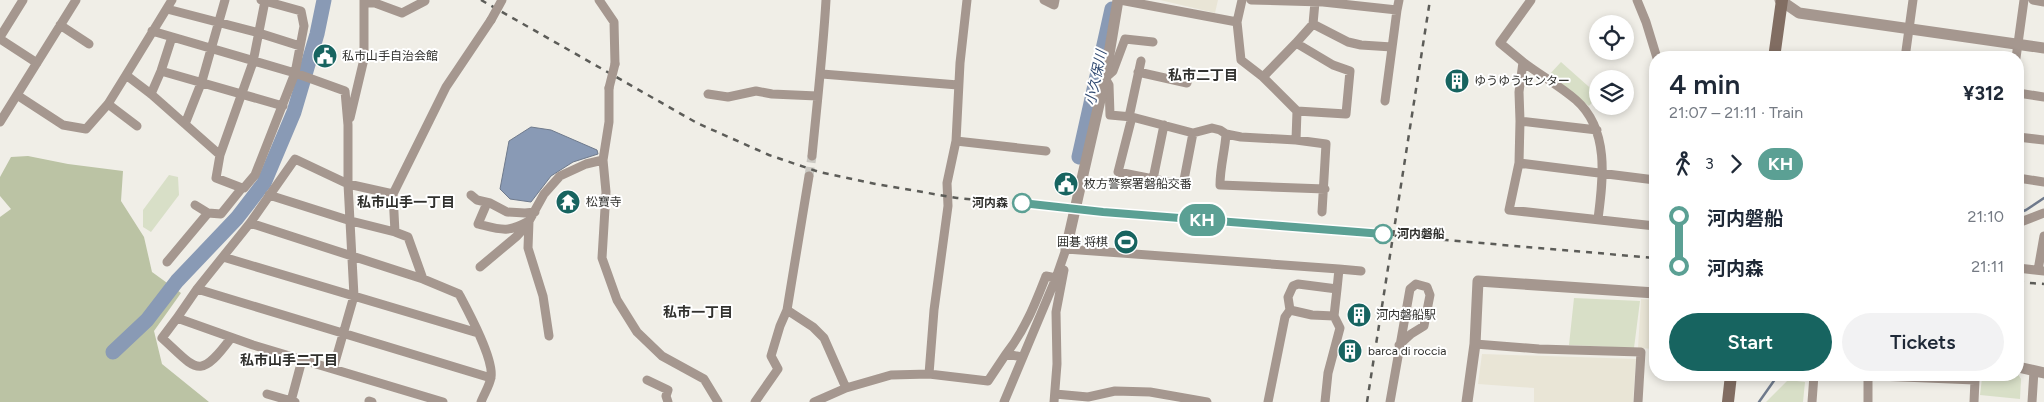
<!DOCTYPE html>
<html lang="en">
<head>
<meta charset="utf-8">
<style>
	body { margin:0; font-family:Figtree,"Noto Sans JP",sans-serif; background:#f2f2f3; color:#1f2937; height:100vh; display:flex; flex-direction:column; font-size:19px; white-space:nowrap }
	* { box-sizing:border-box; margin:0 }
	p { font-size:16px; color:#747a83 }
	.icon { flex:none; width:28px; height:28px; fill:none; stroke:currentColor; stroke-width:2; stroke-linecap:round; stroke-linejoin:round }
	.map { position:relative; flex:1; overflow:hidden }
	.side { position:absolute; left:1649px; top:51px; width:375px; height:330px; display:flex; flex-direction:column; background:#fff; border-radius:20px; box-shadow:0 2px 8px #0003 }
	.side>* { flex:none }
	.badge { padding:0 10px; border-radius:16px; font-size:18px; line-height:32px }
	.buttons { position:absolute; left:1589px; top:15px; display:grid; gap:10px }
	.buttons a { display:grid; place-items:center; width:45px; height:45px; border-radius:50%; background:#fff; box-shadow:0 2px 8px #0003; font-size:25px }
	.map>.badge { position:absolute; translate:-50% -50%; box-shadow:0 0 0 2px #fff }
	.legs { display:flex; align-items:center; gap:8px; height:55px; padding:0 20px; font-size:16px }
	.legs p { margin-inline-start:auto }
	.overview { display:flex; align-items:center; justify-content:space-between; height:85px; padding:0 20px }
	h1 { font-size:28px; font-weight:600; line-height:38px }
	.cta { display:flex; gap:10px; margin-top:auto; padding:10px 20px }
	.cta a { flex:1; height:58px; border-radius:30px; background:#176460; color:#fff; font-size:20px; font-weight:600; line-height:58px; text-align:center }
	.cta a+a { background:#f2f2f3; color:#1f2937 }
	ul { padding:0 20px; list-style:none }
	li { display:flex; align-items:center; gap:18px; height:50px; font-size:19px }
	li i { display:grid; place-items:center; width:8px; height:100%; margin:0 6px; background:currentColor }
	li i::after { content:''; width:12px; height:12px; margin:-6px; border:4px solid; border-radius:50%; background:#fff }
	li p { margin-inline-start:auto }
	li:first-child i { background:linear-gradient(#0000 50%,currentColor 0) }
	li:last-child i { background:linear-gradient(currentColor 50%,#0000 0) }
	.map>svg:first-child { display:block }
	.built { fill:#e9e5d6 }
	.green { fill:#d8dfc7 }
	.forest { fill:#bbc3a4 }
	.water { fill:#899ab5; stroke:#6f7a8c }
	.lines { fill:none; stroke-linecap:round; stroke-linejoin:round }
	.stream { stroke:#6f7a8c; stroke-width:2.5 }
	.river { stroke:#899ab5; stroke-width:15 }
	.minor-tunnel { stroke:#cac8c2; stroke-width:9; stroke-dasharray:9 4.5; stroke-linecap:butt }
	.minor { stroke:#a5978f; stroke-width:9 }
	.tertiary { stroke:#a5978f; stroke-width:11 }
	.secondary { stroke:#816d62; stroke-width:12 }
	.rail { stroke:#5c5c58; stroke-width:2.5; stroke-dasharray:6 6; stroke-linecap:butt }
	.minor-bridge { stroke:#a5978f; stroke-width:9 }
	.line-1-casing { stroke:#fff; stroke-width:11 }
	.line-1 { stroke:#5ba094; stroke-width:8 }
	.stop-1-dot { fill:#fff; stroke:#5ba094; stroke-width:2.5 }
	.labels { text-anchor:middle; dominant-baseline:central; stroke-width:4; stroke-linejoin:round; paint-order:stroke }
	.poi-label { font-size:12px; fill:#31312e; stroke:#fff; text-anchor:start }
	.stop-label { font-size:12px; font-weight:bold; fill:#31312e; stroke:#fff; text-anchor:end }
	.neighbourhood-label { font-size:14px; font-weight:bold; fill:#31312e; stroke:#fff }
	.water-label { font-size:14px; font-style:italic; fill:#304970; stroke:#fff }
</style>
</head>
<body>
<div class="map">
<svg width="2044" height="402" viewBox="0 0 2044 402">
	<rect width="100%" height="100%" fill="#f0eee7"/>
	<path class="built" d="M1160 0H1218L1215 13Z
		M1641 299 1655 300V349L1638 348Z
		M1482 354 1636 359 1633 402H1534V388L1478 384Z"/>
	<path class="green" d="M1561 62 1597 94V97L1589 106 1549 75Z
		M169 175 178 177 179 195 151 232 143 227V210Z
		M1574 298 1640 301 1634 348 1569 345Z
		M2018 374 2021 379 2020 399 1980 395 1982 378Z
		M1788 380 1805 382 1803 402H1766Z"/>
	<path class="forest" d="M28 156 68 164 123 171 121 201 144 237 152 272 181 293 154 331 162 364 209 402H0V217L11 209 0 196V177L11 157Z"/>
	<path class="water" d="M531 127 551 130 597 150 598 154 573 162 551 176 531 202 510 199 500 189 509 141Z"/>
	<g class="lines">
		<path class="stream" d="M2018 213 2026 210 2044 198
			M1759 402 1778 375"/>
		<path class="river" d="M1079 157 1112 9
			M113 352 147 320 177 281 237 218 264 183 294 112 317 34 324 0"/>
		<path class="minor-tunnel" d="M809 176 812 156"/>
		<path class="minor" d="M172 0 126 75 151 94 220 155 253 62 265 1
			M364 0V3H375L402 13 425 1
			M599 0 614 22 615 64
			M967 0 960 63 956 141 947 183 948 206 934 310 929 374 988 381 1006 354 1022 357
			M1044 0 1054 5 1055 0
			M1120 0 1237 22
			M1242 0 1237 22 1241 60 1263 77 1297 111 1296 140
			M1251 0 1323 2 1397 10 1399 0
			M1637 0 1646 22 1657 58
			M2033 0 2044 2
			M167 9 259 33 300 46
			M1313 24 1348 42 1361 45 1392 47
			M60 25 89 44
			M152 31 295 73 345 91 348 125V184L393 194
			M0 37 23 0
			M0 39 37 63
			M1153 42 1125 39 1113 71 1105 78 1109 85 1110 115 1132 117 1193 133 1212 128 1220 130 1226 134 1241 137 1296 140 1326 144 1322 212
			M1296 43 1313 24 1315 2
			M1905 58 1913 0
			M2016 58 2024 0
			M1523 62 1500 43 1531 0
			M161 71 283 106
			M1138 72 1187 83
			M822 74 958 85
			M1263 77 1296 43 1333 65 1350 71 1346 114 1297 111
			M609 88V122L603 160 606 192 602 258 617 300 637 332 662 356 704 379 718 402
			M2018 93 2044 97
			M151 94 161 71 172 37
			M708 94 728 97 756 91 772 94 817 96
			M17 95 63 125 86 129 108 104 126 75
			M1385 101 1397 10
			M108 104 137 126
			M1129 117 1141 61
			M1132 117 1118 172 1183 185 1193 133
			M350 118 364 59V3
			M1520 121 1597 130
			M0 122 76 0
			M185 124 202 81 225 0
			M1226 134C1225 151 1220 167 1220 185L1325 189
			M2018 137 2044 140
			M956 141 1046 151
			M812 156C817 104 823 52 826 0
			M1519 163 1655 180
			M809 176 787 310 813 327 824 338 846 388
			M2018 178 2044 182
			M1153 179 1164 125
			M242 188H244L255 175 295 73 304 26 301 11 261 0
			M269 195 351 221 395 232
			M471 195 477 200 490 203 507 212 525 213 535 212
			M487 203 478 224C502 230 507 233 529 221
			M195 205 208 213
			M1598 219C1603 180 1610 130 1576 100 1560 86 1540 75 1523 62L1519 92 1520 121 1519 163 1509 210 1655 226
			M250 223 423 279 459 294C468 311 494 359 491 377 490 385 484 394 481 402
			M2018 223 2044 213
			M223 257 478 333
			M167 262 208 213 221 214 242 188 216 178 220 155
			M480 267 517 236 527 225
			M2018 268 2044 271
			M1339 269 1361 271
			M2038 270 2044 236
			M423 279 408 237 395 232 393 194 446 87 491 20
			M197 289 491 378
			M177 318 162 338C197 370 199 381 231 338
			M549 336 543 296 528 248 529 221 544 194 560 176 586 164 603 160
			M1475 344 1539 349 1641 352 1638 402
			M1006 354C1025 330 1035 304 1046 276L1056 278
			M333 369 354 296 348 184 295 159 250 223 197 289 177 318 253 345 443 402
			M1854 375 1975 380 1974 402
			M647 380 668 390 666 396 668 402
			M267 394 295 402
			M1055 394 1088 397 1115 391 1150 392 1207 402
			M291 401 302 360
			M369 401 372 402
			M755 402 778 369 771 356 780 326 787 310
			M814 402 846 388 891 375 929 374
			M1004 402 1056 278 1066 249 1339 269 1337 289
			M1054 402 1057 364 1056 312 1064 270
			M1268 402 1285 317 1290 310 1288 297 1293 286 1298 284 1337 289 1334 316 1312 315 1290 310
			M1325 402 1328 373 1340 328 1334 316
			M1390 402 1410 289 1416 284 1427 287 1430 295 1424 326 1411 334 1399 345
			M1812 402 1814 375
			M1868 402V376
			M2032 402 2034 371"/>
		<path class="tertiary" d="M1780 0 1799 13 2044 48
			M1066 249 1105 78 1118 0
			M2018 367 2044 373
			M1467 402 1475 344 1478 281 1655 293"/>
		<path class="secondary" d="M1774 58 1782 0
			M1728 402 1731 375"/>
		<path class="rail" d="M481 0 697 123 769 155 819 172 876 184 957 198 1655 258
			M2018 282 2044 284
			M1367 402 1430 0"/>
		<path class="minor-bridge" d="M491 20 502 0
			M609 88 615 64"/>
	</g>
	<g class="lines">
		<defs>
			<path id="line-1" d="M1022 203 1103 212 1383 234"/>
		</defs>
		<use href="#line-1" class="line-1-casing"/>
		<use href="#line-1" class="line-1"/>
	</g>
	<defs>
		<symbol id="civic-disc" viewBox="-11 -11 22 22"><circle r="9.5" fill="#176460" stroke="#fff"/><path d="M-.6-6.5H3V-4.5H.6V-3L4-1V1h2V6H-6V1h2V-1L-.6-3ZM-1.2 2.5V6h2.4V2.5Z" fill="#fff"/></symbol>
		<symbol id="building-disc" viewBox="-11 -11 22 22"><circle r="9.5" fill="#176460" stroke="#fff"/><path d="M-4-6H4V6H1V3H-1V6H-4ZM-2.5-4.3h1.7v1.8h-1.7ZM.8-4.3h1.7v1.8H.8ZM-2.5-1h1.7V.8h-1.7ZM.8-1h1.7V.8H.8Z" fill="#fff"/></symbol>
		<symbol id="temple-disc" viewBox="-11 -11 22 22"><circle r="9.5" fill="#176460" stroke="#fff"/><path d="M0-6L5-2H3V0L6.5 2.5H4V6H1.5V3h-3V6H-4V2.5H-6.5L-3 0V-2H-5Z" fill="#fff"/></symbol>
		<symbol id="stadium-disc" viewBox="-11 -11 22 22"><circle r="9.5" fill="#176460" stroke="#fff"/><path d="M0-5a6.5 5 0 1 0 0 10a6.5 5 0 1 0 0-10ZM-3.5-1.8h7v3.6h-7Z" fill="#fff"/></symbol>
	</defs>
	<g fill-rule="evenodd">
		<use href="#civic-disc" x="311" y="42" width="28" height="28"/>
		<use href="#building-disc" x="1443" y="67" width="28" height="28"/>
		<use href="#civic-disc" x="1052" y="170" width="28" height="28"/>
		<use href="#temple-disc" x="554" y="188" width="28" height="28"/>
		<use href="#stadium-disc" x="1112" y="228" width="28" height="28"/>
		<use href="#building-disc" x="1345" y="301" width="28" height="28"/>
		<use href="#building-disc" x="1336" y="337" width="28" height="28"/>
	</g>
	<g class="stop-1-dot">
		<circle cx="1022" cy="203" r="9"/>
		<circle cx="1383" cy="234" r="9"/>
	</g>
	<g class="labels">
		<g class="poi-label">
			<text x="342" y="56">私市山手自治会館</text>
			<text x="1474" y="81">ゆうゆうセンター</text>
			<text x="1084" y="184">枚方警察署磐船交番</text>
			<text x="586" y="202">松寶寺</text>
			<text x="1108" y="242" text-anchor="end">囲碁 将棋</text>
			<text x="1376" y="315">河内磐船駅</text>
			<text x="1368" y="351">barca di roccia</text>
		</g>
		<g class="stop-label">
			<text x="1008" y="203">河内森</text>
			<text x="1397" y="234" text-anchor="start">河内磐船</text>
		</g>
		<g class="neighbourhood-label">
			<text x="1203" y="75">私市二丁目</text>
			<text x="406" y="202">私市山手一丁目</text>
			<text x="698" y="312">私市一丁目</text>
			<text x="289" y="360">私市山手二丁目</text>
		</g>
		<g class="water-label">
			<text transform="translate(1096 78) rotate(-78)">小久保川</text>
		</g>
	</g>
</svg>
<div class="buttons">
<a><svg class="icon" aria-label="locate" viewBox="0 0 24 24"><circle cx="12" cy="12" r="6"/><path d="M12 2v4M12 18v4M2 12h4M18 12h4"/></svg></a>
<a><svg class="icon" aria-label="layers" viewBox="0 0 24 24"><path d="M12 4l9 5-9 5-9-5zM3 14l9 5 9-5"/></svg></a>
</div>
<b class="badge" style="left:1202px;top:220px;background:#5ba094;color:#fff">KH</b>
<section class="side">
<div class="overview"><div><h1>4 min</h1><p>21:07 – 21:11 · Train</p></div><b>¥312</b></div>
<div class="legs"><svg class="icon" aria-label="walk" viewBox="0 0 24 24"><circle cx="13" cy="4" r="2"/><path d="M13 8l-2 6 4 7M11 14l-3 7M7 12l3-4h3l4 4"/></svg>3<svg class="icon" aria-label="forward" viewBox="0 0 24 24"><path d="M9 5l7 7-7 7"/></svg><b class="badge" style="background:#5ba094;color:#fff">KH</b></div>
<ul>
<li><i style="color:#5ba094"></i><b>河内磐船</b><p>21:10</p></li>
<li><i style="color:#5ba094"></i><b>河内森</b><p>21:11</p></li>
</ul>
<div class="cta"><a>Start</a><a>Tickets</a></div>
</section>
</div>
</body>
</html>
